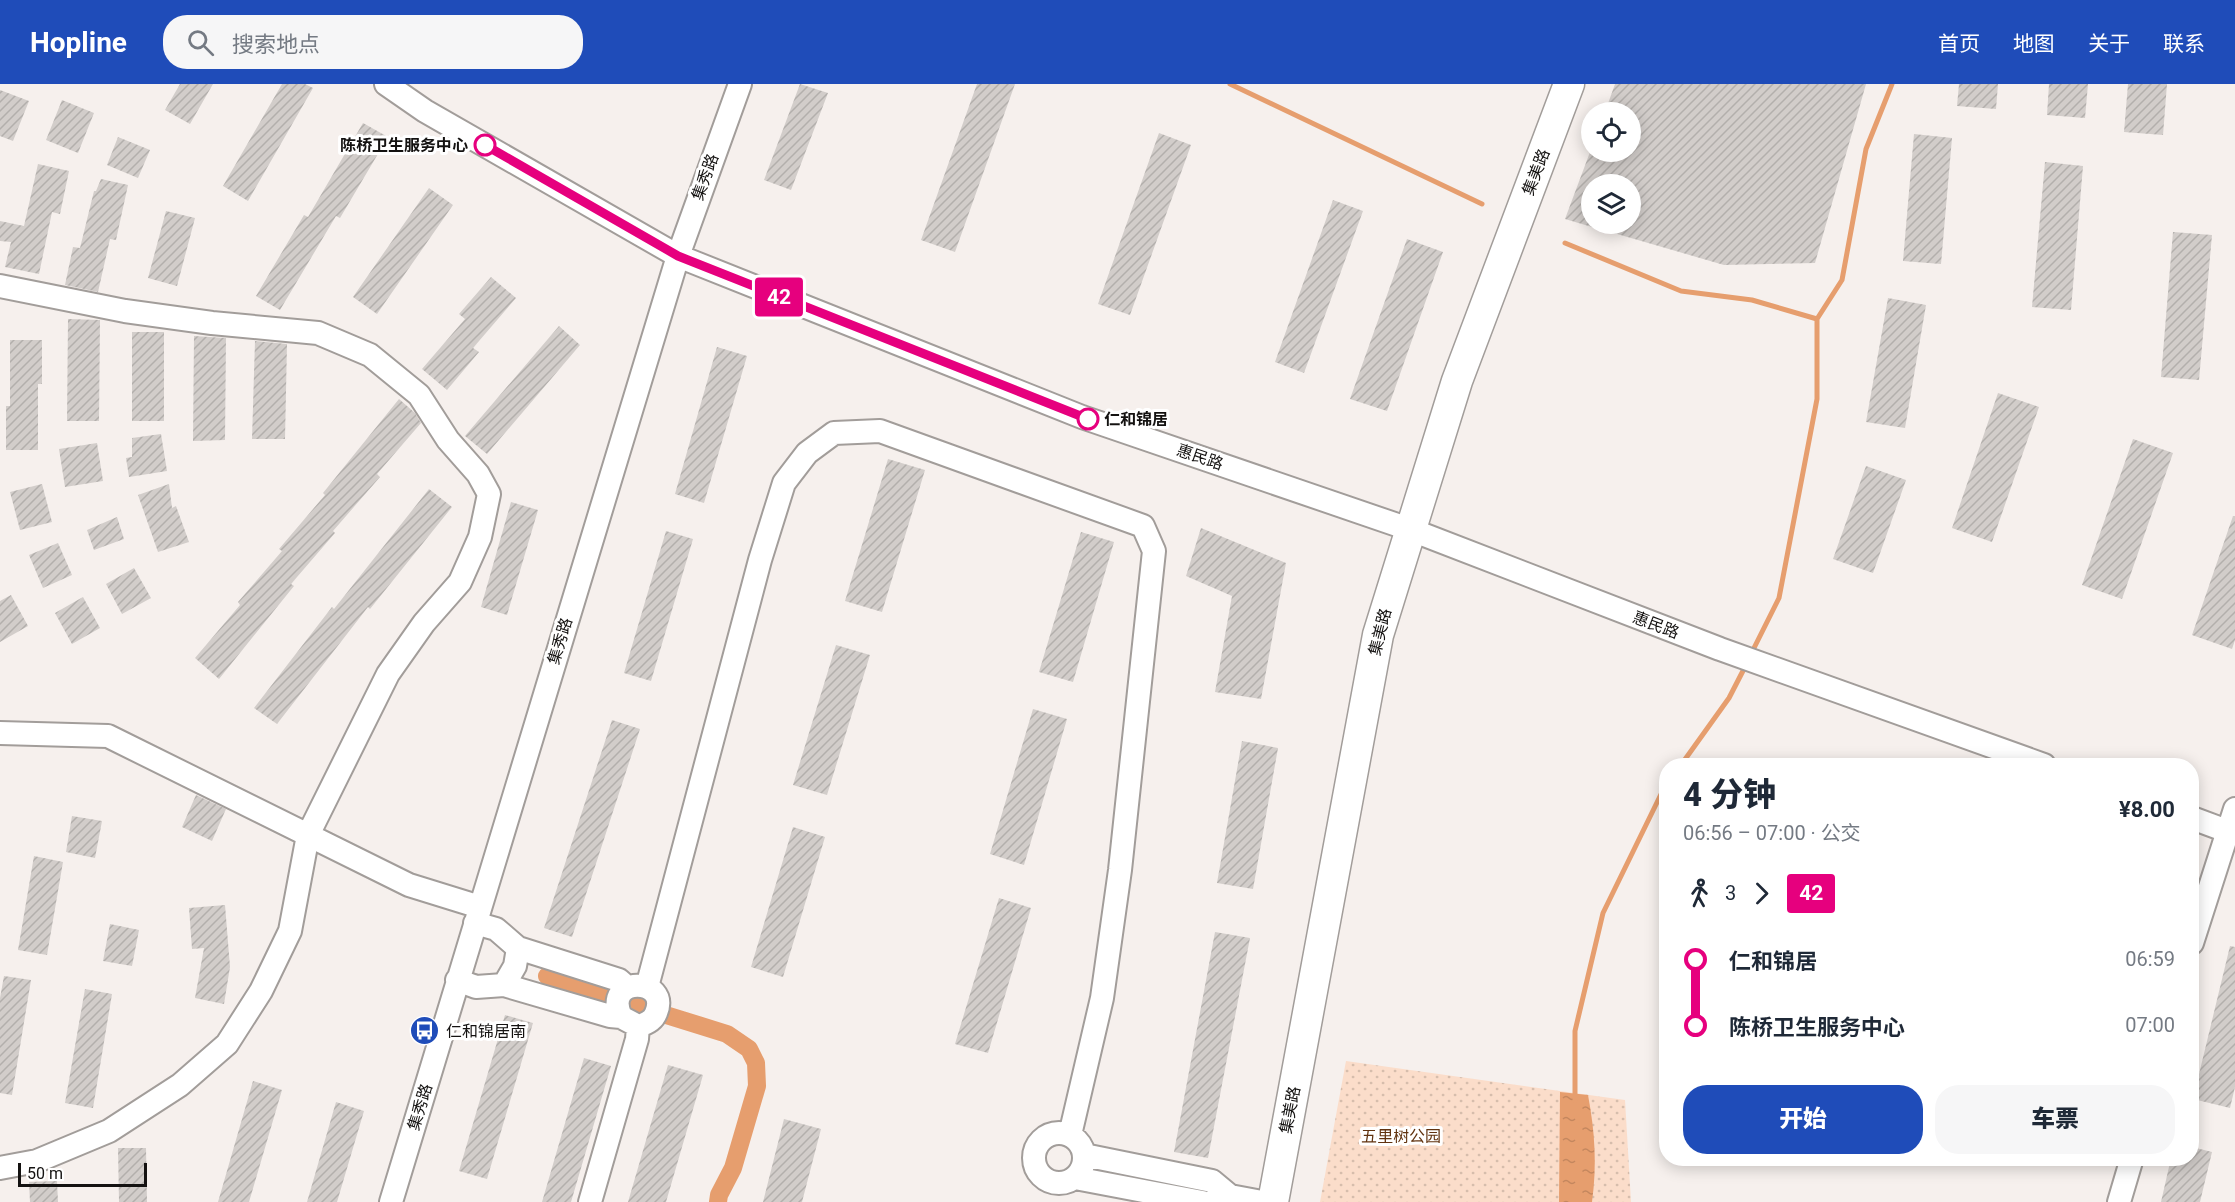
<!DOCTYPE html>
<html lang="zh">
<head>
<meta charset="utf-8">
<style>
	body { margin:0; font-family:Roboto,"Noto Sans SC",sans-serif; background:#f6f6f7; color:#1f2937; height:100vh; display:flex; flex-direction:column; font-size:22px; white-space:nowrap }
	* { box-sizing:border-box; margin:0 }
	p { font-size:20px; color:#747a83 }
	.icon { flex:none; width:33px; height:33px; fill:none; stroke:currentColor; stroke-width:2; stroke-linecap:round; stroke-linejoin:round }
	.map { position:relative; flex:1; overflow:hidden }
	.panel { position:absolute; left:1659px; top:674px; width:540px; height:408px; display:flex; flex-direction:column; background:#fff; border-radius:24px; box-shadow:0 3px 15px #0003 }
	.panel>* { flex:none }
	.badge { padding:0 12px; border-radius:4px; font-size:21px; line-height:39px }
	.controls { position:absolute; left:1581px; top:18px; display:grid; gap:12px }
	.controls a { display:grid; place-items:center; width:60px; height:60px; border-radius:50%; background:#fff; box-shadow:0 3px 15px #0003; font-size:30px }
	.scale { position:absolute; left:18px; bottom:15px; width:129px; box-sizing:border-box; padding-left:6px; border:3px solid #141211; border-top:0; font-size:16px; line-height:21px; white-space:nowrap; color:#141211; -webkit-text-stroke:4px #fff; paint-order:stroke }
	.map>.badge { position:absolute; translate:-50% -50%; box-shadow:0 0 0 3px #fff }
	.legs { display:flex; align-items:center; gap:9px; height:66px; padding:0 24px; font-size:20px }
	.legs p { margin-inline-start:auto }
	.overview { display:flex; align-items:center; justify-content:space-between; height:102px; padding:0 24px }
	h1 { font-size:33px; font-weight:800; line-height:45px }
	.button { display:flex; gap:12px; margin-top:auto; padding:12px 24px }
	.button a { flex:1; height:69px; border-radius:24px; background:#1f4cb9; color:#fff; font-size:24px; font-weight:800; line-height:69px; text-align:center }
	.button a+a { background:#f6f6f7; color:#1f2937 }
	ul { padding:0 24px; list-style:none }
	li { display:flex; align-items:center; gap:21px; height:66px; font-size:22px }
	li i { display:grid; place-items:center; width:9px; height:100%; margin:0 8px; background:currentColor }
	li i::after { content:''; width:15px; height:15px; margin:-8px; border:4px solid; border-radius:50%; background:#fff }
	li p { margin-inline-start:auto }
	li:first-child i { background:linear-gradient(#0000 50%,currentColor 0) }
	li:last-child i { background:linear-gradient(currentColor 50%,#0000 0) }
	header { display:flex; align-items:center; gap:36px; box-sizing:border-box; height:84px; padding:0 30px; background:#1f4cb9; color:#fff }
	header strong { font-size:28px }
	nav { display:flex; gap:33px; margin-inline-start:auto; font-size:21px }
	.search { width:420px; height:54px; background:#f6f6f7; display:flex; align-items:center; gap:15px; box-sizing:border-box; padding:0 21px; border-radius:24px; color:#747a83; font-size:22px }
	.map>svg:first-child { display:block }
	.park { fill:url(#park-dots) }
	.water { fill:url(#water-ripples) }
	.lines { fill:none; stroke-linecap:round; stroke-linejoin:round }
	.stream { stroke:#e69e6e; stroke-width:5 }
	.canal { stroke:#e69e6e; stroke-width:18 }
	.building { fill:url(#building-hatch) }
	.minor-casing { stroke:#a29d9a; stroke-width:26 }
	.major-casing { stroke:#a29d9a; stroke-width:33 }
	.minor { stroke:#fff; stroke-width:22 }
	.major { stroke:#fff; stroke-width:30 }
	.line-1-casing { stroke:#fff; stroke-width:14 }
	.line-1 { stroke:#e6007e; stroke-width:9 }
	.stop-1-dot { fill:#fff; stroke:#e6007e; stroke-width:3 }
	.labels { text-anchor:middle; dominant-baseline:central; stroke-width:6; stroke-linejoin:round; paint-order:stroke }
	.stop-label { font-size:16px; font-weight:bold; fill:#141211; stroke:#fff; text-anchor:end }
	.street-label { font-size:16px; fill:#141211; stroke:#fff }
	.poi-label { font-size:16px; fill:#141211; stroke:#fff; text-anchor:start }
	.park-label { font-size:16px; fill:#61330f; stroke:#fff }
</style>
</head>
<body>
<header>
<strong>Hopline</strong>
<div class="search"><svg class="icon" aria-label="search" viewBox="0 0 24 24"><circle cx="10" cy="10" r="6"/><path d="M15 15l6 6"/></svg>搜索地点</div>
<nav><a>首页</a><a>地图</a><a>关于</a><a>联系</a></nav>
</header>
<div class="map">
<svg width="2235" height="1118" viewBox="0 0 2235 1118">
	<defs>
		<pattern id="park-dots" width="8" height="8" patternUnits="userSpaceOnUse" patternTransform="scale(1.5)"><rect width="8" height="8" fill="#fbddca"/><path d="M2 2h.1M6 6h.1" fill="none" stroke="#d6bdac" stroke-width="1.8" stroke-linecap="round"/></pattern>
		<pattern id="water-ripples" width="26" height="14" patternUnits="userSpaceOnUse" patternTransform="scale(1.5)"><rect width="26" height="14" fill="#e69e6e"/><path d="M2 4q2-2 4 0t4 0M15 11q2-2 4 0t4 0" fill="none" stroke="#c4875e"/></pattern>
		<pattern id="building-hatch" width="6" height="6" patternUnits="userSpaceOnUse" patternTransform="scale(1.5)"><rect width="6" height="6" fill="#d2cdca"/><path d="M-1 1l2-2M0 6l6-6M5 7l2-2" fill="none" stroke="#b3afac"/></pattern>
	</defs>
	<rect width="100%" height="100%" fill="#f6f0ed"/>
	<path class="park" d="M1346 977 1625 1016 1631 1118H1320Z"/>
	<path class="water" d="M1560 1008 1588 1011C1595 1048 1597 1081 1592 1118H1559Z"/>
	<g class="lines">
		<path class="stream" d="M1230 0 1482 120
			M1565 159 1681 207 1752 216 1817 235
			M1751 570 1779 514 1817 315V235L1842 196 1866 65 1892 0
			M1681 681 1729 614 1746 581
			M1575 1016V947L1603 829 1666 700"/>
		<path class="canal" d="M547 892 609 913
			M627 919 647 925
			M666 931 727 950 749 965 756 979 757 1002 733 1084 719 1111 718 1118"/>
	</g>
	<path class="building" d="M180 0H213L190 40 165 26Z
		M282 0H305L313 4 248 117 223 102Z
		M800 0 828 9 791 106 764 96Z
		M977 0H1015L955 168 921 156Z
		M1615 0H1866L1815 179 1724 181 1593 143 1594 140H1630V100H1592V143L1565 135 1590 68H1630V28H1605Z
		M1959 0H1998L1996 25 1957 22Z
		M2049 0H2088L2085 34 2047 31Z
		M2128 0H2167L2163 51 2124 48Z
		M0 6 29 17 13 57 0 52Z
		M62 16 94 29 78 69 46 56Z
		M363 39 388 53 340 134 336 132 280 226 256 212 304 131 308 133Z
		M1159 49 1191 61 1130 231 1098 220Z
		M1914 50 1952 54 1941 180 1903 177Z
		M118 53 150 66 138 94 107 81Z
		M2045 78 2083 82 2071 226 2032 223Z
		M38 80 69 87 60 130 52 128 39 190 5 183 11 158 0 157V137L24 142Z
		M101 95 128 101 116 156 110 155 98 208 65 201 73 163 80 164 94 107H96Z
		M429 104 453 121 377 230 353 213Z
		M1333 116 1363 127 1304 289 1275 278Z
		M166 127 195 134 177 202 148 194Z
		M2173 148 2212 151 2199 296 2161 293Z
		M1407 155 1443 168 1387 327 1350 315Z
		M491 193 516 214 473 264 479 268 447 306 422 285 465 235 459 230Z
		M1888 214 1926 221 1905 344 1866 338Z
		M68 235 100 236 99 337H67Z
		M559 242 580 261 487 370 465 352Z
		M132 248H164V337H132Z
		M194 252 226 254 225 356 193 357Z
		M10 256H42V300H38V366H6V322H10Z
		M255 257 287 260 285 355H252Z
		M717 263 747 272 704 419 675 410Z
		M1998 309 2039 323 1992 458 1952 444Z
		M399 315 415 329 421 339 377 390 380 393 333 447 335 449 291 500 294 502 219 595 195 574 240 521 238 518 282 467 279 465 325 411 323 409Z
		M161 350 167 387 129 393 126 374 132 373V354Z
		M2133 355 2173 369 2122 515 2082 501Z
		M97 359 103 397 65 403 59 365Z
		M888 375 925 386 882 528 845 517Z
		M1866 382 1906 396 1873 489 1833 475Z
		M42 400 52 438 20 446 10 408Z
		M169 400 172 424 176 422 189 458 158 468 138 411Z
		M429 405 452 423 370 525 368 523 277 640 254 624 332 523 334 525Z
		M511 418 538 426 507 531 481 523Z
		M2233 432H2235V556L2232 565 2192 551Z
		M117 433 124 455 94 466 87 446Z
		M1201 444 1286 479 1261 615 1215 608 1232 512 1186 492Z
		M666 447 693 455 651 597 624 589Z
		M1081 448 1114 458 1073 598 1039 588Z
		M58 459 72 491 43 504 29 471Z
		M134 484 151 514 122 530 106 500Z
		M11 511 28 542 0 558V517Z
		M83 513 100 544 72 560 55 529Z
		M836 561 870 571 827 711 793 701Z
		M1033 625 1067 635 1024 781 990 770Z
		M612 636 640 645 572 853 544 844Z
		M1242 657 1278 664 1253 805 1217 799Z
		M196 711 226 725 212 757 182 743Z
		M72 732 102 737 95 774 66 768Z
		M793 743 825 753 783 893 751 883Z
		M34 772 63 778 47 871 18 866Z
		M999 814 1031 824 988 969 955 960Z
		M225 821 230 883 224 920 195 914 204 864 192 865 189 824Z
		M110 840 139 846 132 882 103 877Z
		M1215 848 1250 854 1208 1074 1174 1068Z
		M2230 862 2235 863V1003L2230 1024 2193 1015Z
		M4 892 31 896 12 1011 0 1009V914Z
		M85 905 112 910 93 1024 65 1019Z
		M505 931 533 939 487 1095 459 1087Z
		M584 974 611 982 571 1118H542Z
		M668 981 703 991 666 1118H628Z
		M253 997 282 1006 249 1118H218Z
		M336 1018 364 1027 337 1118H307Z
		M784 1035 821 1045 802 1118H763Z
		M2192 1063 2212 1068 2200 1118H2161L2171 1074H2192Z
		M118 1064H146L147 1118H119Z
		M57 1097 58 1118H30L29 1098Z"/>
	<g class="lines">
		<defs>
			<path id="minor" d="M386 0 425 27 678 172 1082 333 1409 445 1720 565 2044 681
				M0 202 125 227 212 239 318 249 370 271 419 311 448 356 478 390 489 410 480 453 460 498 424 539 388 590 308 751 290 847 261 907 227 960 180 1001 109 1047 37 1077 0 1084
				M0 649 108 652 409 801 480 823
				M2192 734 2235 750
				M2192 859 2235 725
				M518 864 619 896 627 903
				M457 896 476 903 504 901 515 882 518 864 496 845 475 839
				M504 901 610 932 621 933 638 942C646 940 653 937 656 929 671 893 602 891 621 933
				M647 903 760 476 784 399 807 369 834 349 880 347 1143 442 1154 467 1120 786 1102 914 1070 1051
				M1034 1074a25 25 0 1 1 50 0a25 25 0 1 1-50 0Z
				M1084 1071 1212 1097 1230 1112
				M1075 1094 1202 1118
				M1216 1115 1230 1112 1262 1118
				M391 1118 678 172 740 0
				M590 1118 637 955 638 942
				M2119 1118 2132 1074"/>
			<path id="major" d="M1273 1118 1378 551 1457 297 1569 0"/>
		</defs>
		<use href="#minor" class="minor-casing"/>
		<use href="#major" class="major-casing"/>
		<use href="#minor" class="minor"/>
		<use href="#major" class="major"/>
	</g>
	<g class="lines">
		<defs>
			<path id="line-1" d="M485 61 678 172 1088 335"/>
		</defs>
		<use href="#line-1" class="line-1-casing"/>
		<use href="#line-1" class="line-1"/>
	</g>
	<defs>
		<symbol id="bus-disc" viewBox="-11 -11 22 22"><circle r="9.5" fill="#1f4cb9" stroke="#fff"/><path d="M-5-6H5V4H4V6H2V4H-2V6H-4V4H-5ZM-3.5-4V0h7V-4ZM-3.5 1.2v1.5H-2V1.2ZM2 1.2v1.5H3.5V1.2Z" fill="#fff"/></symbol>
	</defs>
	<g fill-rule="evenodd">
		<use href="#bus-disc" x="408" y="930" width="33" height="33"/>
	</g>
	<g class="stop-1-dot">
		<circle cx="485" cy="61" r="10"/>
		<circle cx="1088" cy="335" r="10"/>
	</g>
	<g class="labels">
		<g class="stop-label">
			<text x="468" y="61">陈桥卫生服务中心</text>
			<text x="1104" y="335" text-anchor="start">仁和锦居</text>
		</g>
		<g class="street-label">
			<text transform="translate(1536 88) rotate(-69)">集美路</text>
			<text transform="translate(705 93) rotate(-70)">集秀路</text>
			<text transform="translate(1200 373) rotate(19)">惠民路</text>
			<text transform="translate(1656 541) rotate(21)">惠民路</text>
			<text transform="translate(1380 548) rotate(-76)">集美路</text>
			<text transform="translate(560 557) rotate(-73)">集秀路</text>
			<text transform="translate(420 1023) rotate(-73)">集秀路</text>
			<text transform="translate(1290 1026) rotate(-79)">集美路</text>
		</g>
		<g class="poi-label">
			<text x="446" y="947">仁和锦居南</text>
		</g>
		<g class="park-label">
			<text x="1401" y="1052">五里树公园</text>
		</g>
	</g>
</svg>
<div class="controls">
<a><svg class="icon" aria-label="locate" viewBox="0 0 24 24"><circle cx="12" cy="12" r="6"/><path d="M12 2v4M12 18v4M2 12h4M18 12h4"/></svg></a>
<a><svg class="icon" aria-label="layers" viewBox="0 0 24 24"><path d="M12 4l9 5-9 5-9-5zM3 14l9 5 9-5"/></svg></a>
</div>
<div class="scale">50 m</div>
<b class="badge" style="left:779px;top:213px;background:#e6007e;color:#fff">42</b>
<section class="panel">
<div class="overview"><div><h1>4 分钟</h1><p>06:56 – 07:00 · 公交</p></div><b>¥8.00</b></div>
<div class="legs"><svg class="icon" aria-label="walk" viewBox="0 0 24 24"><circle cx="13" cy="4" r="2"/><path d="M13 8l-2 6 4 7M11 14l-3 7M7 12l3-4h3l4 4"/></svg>3<svg class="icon" aria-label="forward" viewBox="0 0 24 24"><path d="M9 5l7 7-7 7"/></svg><b class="badge" style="background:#e6007e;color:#fff">42</b></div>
<ul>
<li><i style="color:#e6007e"></i><b>仁和锦居</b><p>06:59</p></li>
<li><i style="color:#e6007e"></i><b>陈桥卫生服务中心</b><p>07:00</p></li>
</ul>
<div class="button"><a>开始</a><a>车票</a></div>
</section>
</div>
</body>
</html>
